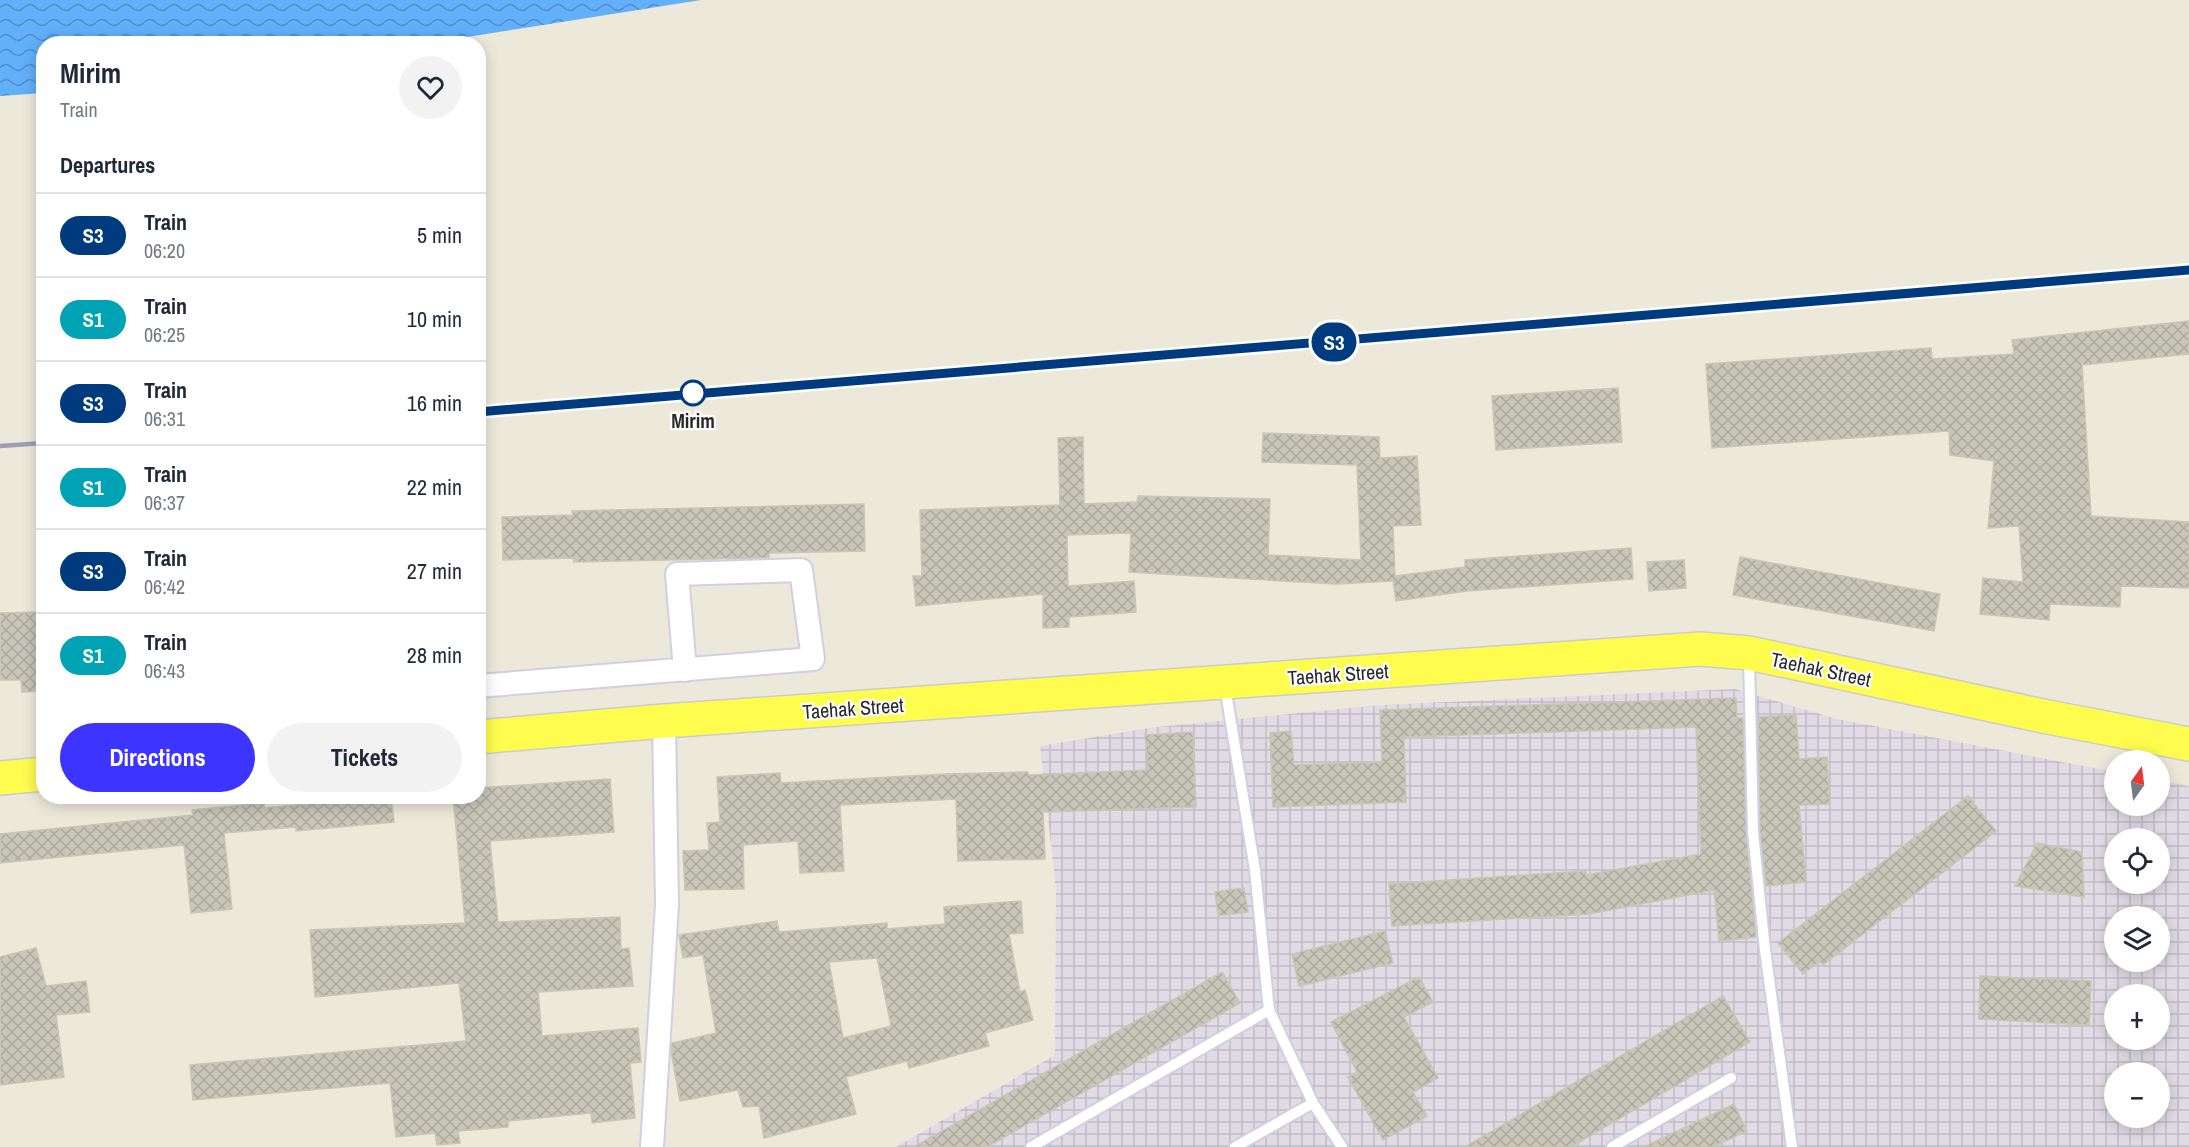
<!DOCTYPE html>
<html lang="en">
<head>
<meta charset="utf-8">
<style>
	body { margin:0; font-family:"Archivo Narrow",sans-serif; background:#f2f2f3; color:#1f2937; height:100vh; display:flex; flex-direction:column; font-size:22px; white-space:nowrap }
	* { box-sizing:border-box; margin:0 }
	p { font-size:20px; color:#747a83 }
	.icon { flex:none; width:33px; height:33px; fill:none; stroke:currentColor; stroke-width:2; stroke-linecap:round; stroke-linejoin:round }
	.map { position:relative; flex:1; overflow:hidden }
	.panel { position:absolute; left:36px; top:36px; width:450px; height:768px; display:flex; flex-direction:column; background:#fff; border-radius:24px; box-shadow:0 3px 15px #0003 }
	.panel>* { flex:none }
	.badge { padding:0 12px; border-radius:20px; font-size:21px; line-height:39px }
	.needle { width:39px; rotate:14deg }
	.controls { position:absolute; left:2104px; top:750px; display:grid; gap:12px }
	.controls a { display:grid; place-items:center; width:66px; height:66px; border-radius:50%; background:#fff; box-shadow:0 3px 15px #0003; font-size:30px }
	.map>.badge { position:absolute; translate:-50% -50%; box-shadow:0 0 0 3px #fff }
	h2 { padding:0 24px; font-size:22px; line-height:54px }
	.round { display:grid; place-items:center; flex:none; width:63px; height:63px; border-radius:32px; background:#f2f2f3 }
	.summary { display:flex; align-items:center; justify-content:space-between; height:102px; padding:0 24px }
	h1 { font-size:28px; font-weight:700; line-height:45px }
	.action { display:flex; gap:12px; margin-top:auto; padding:12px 24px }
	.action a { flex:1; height:69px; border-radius:36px; background:#3d35ff; color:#fff; font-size:24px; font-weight:700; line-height:69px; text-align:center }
	.action a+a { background:#f2f2f3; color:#1f2937 }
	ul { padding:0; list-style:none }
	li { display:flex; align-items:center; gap:18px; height:84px; padding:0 24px; border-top:2px solid #e0e1e3 }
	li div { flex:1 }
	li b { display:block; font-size:22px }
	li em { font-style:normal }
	li .badge { min-width:66px; font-weight:700; text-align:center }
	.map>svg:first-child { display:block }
	.industrial { fill:url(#industrial-grid); fill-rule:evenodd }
	.water { fill:url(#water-waves) }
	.building { fill:url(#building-cross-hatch); stroke:#c9c6b3; stroke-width:1.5; fill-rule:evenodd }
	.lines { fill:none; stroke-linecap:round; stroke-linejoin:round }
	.lane-casing { stroke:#d0cfe4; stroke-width:14 }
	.street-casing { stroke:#d0cfe4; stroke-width:26 }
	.primary-casing { stroke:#ccc; stroke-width:36 }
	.lane { stroke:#fff; stroke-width:10 }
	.street { stroke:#fff; stroke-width:22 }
	.primary { stroke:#fefd4e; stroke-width:33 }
	.rail { stroke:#9e9cb6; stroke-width:4.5 }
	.line-casing { stroke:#fff; stroke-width:14 }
	.line { stroke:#003b80; stroke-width:9 }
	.stop-dot { fill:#fff; stroke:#003b80; stroke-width:3 }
	.labels { text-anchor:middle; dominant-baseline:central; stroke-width:4.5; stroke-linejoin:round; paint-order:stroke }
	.stop-label { font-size:20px; font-weight:bold; fill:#292929; stroke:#fff }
	.street-label { font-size:20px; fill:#292929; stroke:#fff }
</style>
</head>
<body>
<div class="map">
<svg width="2189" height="1147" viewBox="0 0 2189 1147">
	<defs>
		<pattern id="industrial-grid" width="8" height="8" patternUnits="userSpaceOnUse" patternTransform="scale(1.5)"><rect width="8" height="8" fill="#e0dbe5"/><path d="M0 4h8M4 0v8" fill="none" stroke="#c0bcc4"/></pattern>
		<pattern id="water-waves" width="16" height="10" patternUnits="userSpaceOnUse" patternTransform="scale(1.5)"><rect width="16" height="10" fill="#62affa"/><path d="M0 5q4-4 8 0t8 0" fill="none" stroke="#518eca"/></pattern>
		<pattern id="building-cross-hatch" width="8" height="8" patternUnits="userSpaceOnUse" patternTransform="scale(1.5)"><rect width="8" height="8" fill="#c8c6b9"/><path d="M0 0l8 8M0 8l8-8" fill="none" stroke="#acaa9f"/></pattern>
	</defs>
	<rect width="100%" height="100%" fill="#ede9da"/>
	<path class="industrial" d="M1735 689 1837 719 2115 772V806H2160V780L2189 786V1147H896L1055 1055 1056 889 1040 746 1149 728 1380 705ZM2115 838H2160V884H2115ZM2115 916H2160V962H2115ZM2115 994H2160V1040H2115ZM2115 1072H2160V1118H2115Z"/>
	<path class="water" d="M0 0H701L429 43 44 44 43 93 0 96Z"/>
	<path class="building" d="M2189 321V354L2082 365 2091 516 2189 522V588L2121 586 2120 607 2050 604 2049 620 1980 614 1983 578 2023 582 2019 526 1988 528 1994 461 1950 455 1949 431 1712 448 1706 364 1931 348 1932 359 2014 354 2012 340Z
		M1618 388 1622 442 1496 450 1492 396Z
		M1263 433 1379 437 1380 458 1417 456 1421 525 1393 526 1395 576 1465 567V560L1631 548 1633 579 1467 591 1396 601 1393 581 1336 584 1129 572 1131 533 1067 535 1068 586 1134 581 1136 612 1069 617V627L1043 628V594L916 606 913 576H922L920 510 1060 505 1058 438 1083 437 1084 504 1137 502 1138 496 1270 499 1268 555 1361 560 1357 465 1262 462Z
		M864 504 865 551 769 553V558H758L574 562 573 558 503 560 502 517 573 515 572 511Z
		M1740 557 1940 594 1934 631 1733 595Z
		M1684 560 1686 588 1649 591 1647 562Z
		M39 612 40 618H44V691L22 692 21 680H0V613Z
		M1736 698 1737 718H1743L1746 832 1756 937 1719 941 1714 890 1589 914 1392 926 1389 884 1586 871V875L1701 854 1696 727 1404 737 1406 802 1273 807 1270 733 1291 731 1294 765 1382 762 1380 710Z
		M1796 715 1799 759 1827 757 1830 804 1799 805 1806 882 1766 886 1760 832 1758 717Z
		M1193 732 1196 807 1043 812 1045 859 958 861 956 799 840 805 844 871 800 873 798 841 743 845 744 889 685 890 683 851 709 850 707 823 720 822 717 777 780 773 781 783 946 774 1028 772V775L1148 770 1145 735Z
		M610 779 614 832 490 841 498 922 620 917 621 949 629 948 633 986 538 992 542 1036 638 1028 641 1062 630 1063 635 1118 592 1123 591 1113 508 1121V1127L458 1131 460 1143 437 1145 435 1133 396 1137 390 1083 193 1100 190 1065 466 1041 459 983 315 997 310 930 465 923 453 796H478V788Z
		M391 796 394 822 296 831V827L224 833 232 909 191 913 184 845 0 863V834L193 815 192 810 264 803V808Z
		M1968 796 1996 831 1823 965 1820 961 1803 974 1778 943Z
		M2037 843 2082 852 2084 897 2015 886Z
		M1244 888 1248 912 1218 916 1215 892Z
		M1021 901 1023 933 1009 934 1020 992 1025 990 1033 1020 985 1033 989 1046 909 1068 907 1061 846 1077 856 1114 764 1138 759 1106 743 1107 738 1090 680 1101 671 1051 672 1043 716 1033 703 955 683 958 679 935 777 921 779 932 887 923V929L945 924 944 907ZM877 958 891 1026 843 1038 829 962Z
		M1385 931 1393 963 1299 986 1292 954Z
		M36 948 46 986 86 981 90 1012 56 1015 64 1077 0 1085V957Z
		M1222 972 1240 1003 987 1147H914Z
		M1980 976 2091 981 2089 1025 1979 1019Z
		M1419 977 1433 1002 1404 1017 1438 1078 1413 1092 1427 1116 1383 1140 1348 1077 1357 1072 1331 1022Z
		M1723 996 1750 1042 1571 1147H1465Z
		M1734 1104 1747 1131 1713 1147H1644Z"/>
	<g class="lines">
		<defs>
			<path id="lane" d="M1749 658 1753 832 1765 950 1792 1147
				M1225 686 1255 870 1269 1010 1313 1103 1342 1147
				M1031 1147 1269 1010
				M1235 1147 1313 1103
				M1612 1147 1731 1078"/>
			<path id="street" d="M478 686 813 659 801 570 677 574 685 670
				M652 1147 667 904 664 721"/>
			<path id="primary" d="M478 737 664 721 1700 649 1749 653 2048 717 2189 744
				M0 778 44 774"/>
		</defs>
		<use href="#lane" class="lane-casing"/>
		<use href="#street" class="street-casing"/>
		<use href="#primary" class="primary-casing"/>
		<use href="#lane" class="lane"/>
		<use href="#street" class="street"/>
		<use href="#primary" class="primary"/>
		<path class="rail" d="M478 412 2189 270
			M0 446 44 443"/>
	</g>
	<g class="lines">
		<defs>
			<path id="line" d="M478 412 2189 270"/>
		</defs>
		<use href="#line" class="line-casing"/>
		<use href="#line" class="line"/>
	</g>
	<circle class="stop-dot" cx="693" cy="393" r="12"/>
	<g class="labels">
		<g class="stop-label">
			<text x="693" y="420">Mirim</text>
		</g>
		<g class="street-label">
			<text transform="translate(1821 669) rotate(12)">Taehak Street</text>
			<text transform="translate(1338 674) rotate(-4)">Taehak Street</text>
			<text transform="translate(853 708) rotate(-4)">Taehak Street</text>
		</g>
	</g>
</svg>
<div class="controls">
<a><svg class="needle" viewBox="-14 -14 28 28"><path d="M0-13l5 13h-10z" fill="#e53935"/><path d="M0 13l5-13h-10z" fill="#747a83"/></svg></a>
<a><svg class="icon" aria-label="locate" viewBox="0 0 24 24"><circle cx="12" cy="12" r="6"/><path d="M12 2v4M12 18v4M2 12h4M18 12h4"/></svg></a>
<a><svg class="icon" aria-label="layers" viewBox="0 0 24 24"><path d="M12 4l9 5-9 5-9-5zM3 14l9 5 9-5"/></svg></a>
<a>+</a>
<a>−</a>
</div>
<b class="badge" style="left:1334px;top:342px;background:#003b80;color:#fff">S3</b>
<section class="panel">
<div class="summary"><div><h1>Mirim</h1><p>Train</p></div><a class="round"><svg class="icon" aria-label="heart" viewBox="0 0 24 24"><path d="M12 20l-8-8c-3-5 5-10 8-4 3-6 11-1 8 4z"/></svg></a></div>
<h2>Departures</h2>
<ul>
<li><span class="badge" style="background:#003b80;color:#fff">S3</span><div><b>Train</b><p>06:20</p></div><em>5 min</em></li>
<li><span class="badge" style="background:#00a3b4;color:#fff">S1</span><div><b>Train</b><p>06:25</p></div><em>10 min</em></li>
<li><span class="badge" style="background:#003b80;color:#fff">S3</span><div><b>Train</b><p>06:31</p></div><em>16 min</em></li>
<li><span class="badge" style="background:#00a3b4;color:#fff">S1</span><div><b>Train</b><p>06:37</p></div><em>22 min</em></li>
<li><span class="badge" style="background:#003b80;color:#fff">S3</span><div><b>Train</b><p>06:42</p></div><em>27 min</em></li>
<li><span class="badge" style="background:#00a3b4;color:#fff">S1</span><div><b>Train</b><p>06:43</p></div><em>28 min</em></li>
</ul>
<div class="action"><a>Directions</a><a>Tickets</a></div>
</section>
</div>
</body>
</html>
